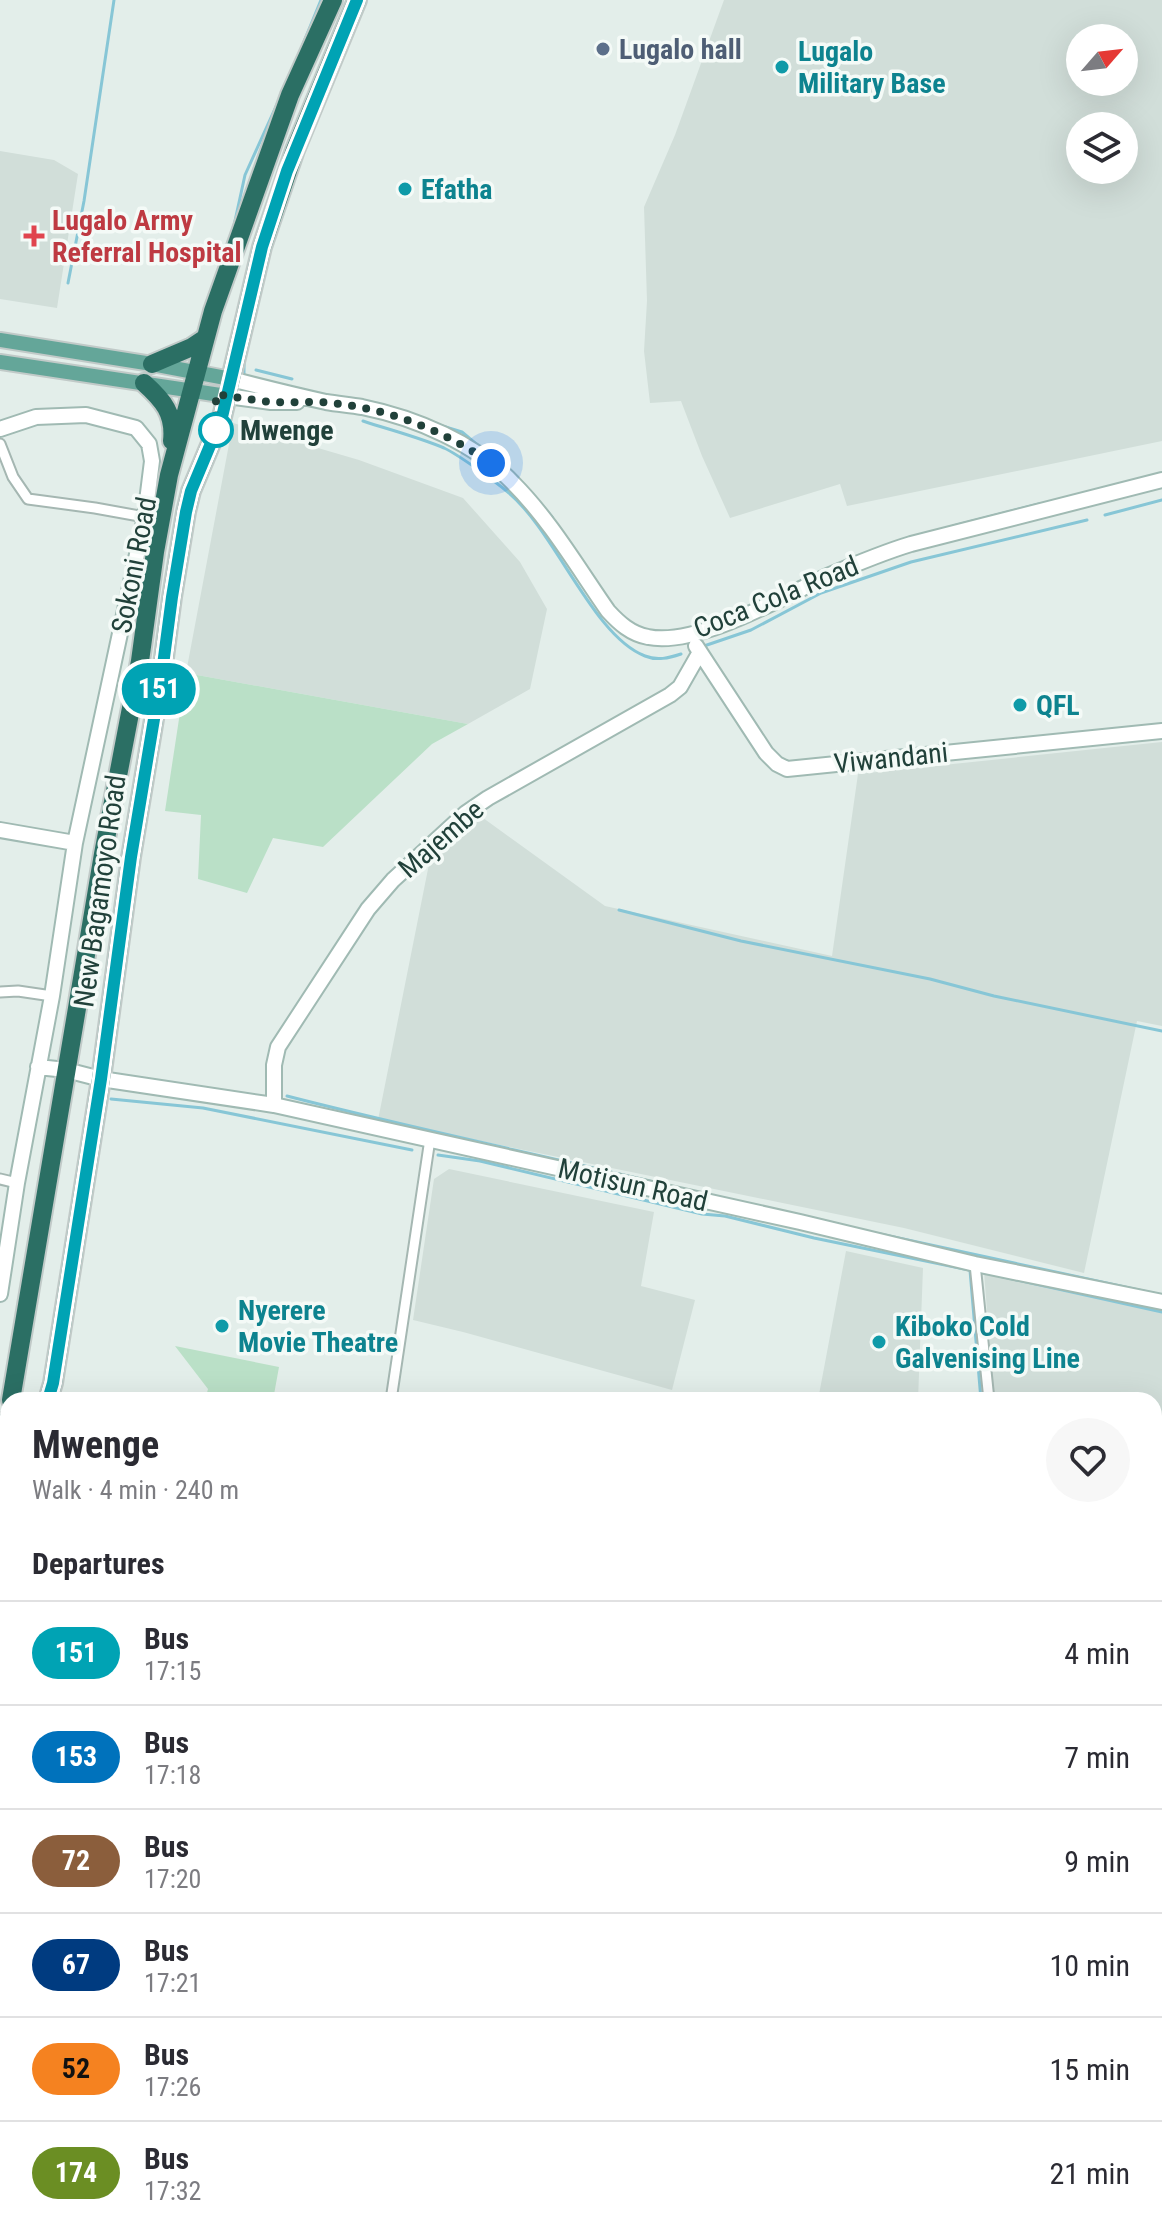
<!DOCTYPE html>
<html lang="en">
<head>
<meta charset="utf-8">
<style>
	body { margin:0; font-family:"Roboto Condensed",sans-serif; background:#f7f7f7; color:#2b2b33; height:100vh; display:flex; flex-direction:column; font-size:30px; white-space:nowrap }
	* { box-sizing:border-box; margin:0 }
	p { font-size:26px; color:#7c7c81 }
	.icon { flex:none; width:44px; height:44px; fill:none; stroke:currentColor; stroke-width:2; stroke-linecap:round; stroke-linejoin:round }
	.map { position:relative; flex:1; overflow:hidden }
	.panel { position:absolute; left:0px; top:1392px; width:1162px; height:848px; display:flex; flex-direction:column; background:#fff; border-radius:24px 24px 0 0; box-shadow:0 8px 32px #0002 }
	.panel>* { flex:none }
	.badge { padding:0 16px; border-radius:26px; font-size:28px; line-height:52px }
	.needle { width:52px; rotate:62deg }
	.fabs { position:absolute; left:1066px; top:24px; display:grid; gap:16px }
	.fabs a { display:grid; place-items:center; width:72px; height:72px; border-radius:50%; background:#fff; box-shadow:0 8px 32px #0002; font-size:40px }
	.you { position:absolute; width:40px; height:40px; margin:-20px; border:6px solid #fff; border-radius:50%; background:#1a73e8; box-shadow:0 0 0 12px #1a73e833 }
	.map>.badge { position:absolute; translate:-50% -50%; box-shadow:0 0 0 4px #fff }
	h2 { padding:0 32px; font-size:30px; line-height:72px }
	.round { display:grid; place-items:center; flex:none; width:84px; height:84px; border-radius:42px; background:#f7f7f7 }
	.summary { display:flex; align-items:center; justify-content:space-between; height:136px; padding:0 32px }
	h1 { font-size:38px; font-weight:700; line-height:60px }
	ul { padding:0; list-style:none }
	li { display:flex; align-items:center; gap:24px; height:104px; padding:0 32px; border-top:2px solid #e1e1e2 }
	li div { flex:1 }
	li b { display:block; font-size:30px }
	li em { font-style:normal }
	li .badge { min-width:88px; font-weight:700; text-align:center }
	.map>svg:first-child { display:block }
	.built { fill:#d1ded9; fill-rule:evenodd }
	.green { fill:#bae0c7 }
	.lines { fill:none; stroke-linecap:round; stroke-linejoin:round }
	.stream { stroke:#87c6d6; stroke-width:3 }
	.street-casing { stroke:#a5b7b2; stroke-width:13 }
	.secondary-casing { stroke:#a0bab3; stroke-width:18 }
	.primary-casing { stroke:#c1cac8; stroke-width:18 }
	.highway-casing { stroke:#c1cac8; stroke-width:22 }
	.street { stroke:#fff; stroke-width:9 }
	.secondary { stroke:#fff; stroke-width:14 }
	.primary { stroke:#64a699; stroke-width:14 }
	.highway { stroke:#2b6f64; stroke-width:18 }
	.line-casing { stroke:#fff; stroke-width:18 }
	.line { stroke:#00a3b4; stroke-width:12 }
	.walk { stroke:#21413a; stroke-width:8; stroke-dasharray:0 14.4 }
	.service-dot { fill:#5c6f8a; stroke:#f4faf7; stroke-width:3 }
	.culture-dot { fill:#0f9aa8; stroke:#f4faf7; stroke-width:3 }
	.health-dot { fill:#e0444e; stroke:#f4faf7; stroke-width:3 }
	.stop-dot { fill:#fff; stroke:#00a3b4; stroke-width:4 }
	.labels { text-anchor:middle; dominant-baseline:central; stroke-width:7; stroke-linejoin:round; paint-order:stroke }
	.service-label { font-size:28px; font-weight:bold; fill:#4e5e75; stroke:#f4faf7; text-anchor:start }
	.culture-label { font-size:28px; font-weight:bold; fill:#0d838f; stroke:#f4faf7; text-anchor:start }
	.health-label { font-size:28px; font-weight:bold; fill:#be3a42; stroke:#f4faf7; text-anchor:start }
	.stop-label { font-size:28px; font-weight:bold; fill:#21413a; stroke:#f4faf7; text-anchor:start }
	.street-label { font-size:28px; fill:#21413a; stroke:#f4faf7 }
</style>
</head>
<body>
<div class="map">
<svg width="1162" height="2240" viewBox="0 0 1162 2240">
	<rect width="100%" height="100%" fill="#e3eeea"/>
	<path class="built" d="M724 0H1162V441L847 506 840 484 730 518 702 456 681 401 650 403 644 351 647 301 644 207 675 135ZM1080 38H1124V82H1080ZM1080 126H1124V170H1080Z
		M0 151 54 160 78 174 57 308 0 299Z
		M233 423 359 460 463 498 520 562 547 609 530 689 468 724 186 673Z
		M1162 742V1026L1137 1021 1084 1273 904 1228 378 1120 431 854 479 815 605 906 832 956 858 774Z
		M449 1169 654 1212 641 1286 695 1300 672 1390 463 1332 413 1320 434 1179Z
		M846 1251 923 1268 918 1400H818Z
		M984 1272 1162 1312V1516L1154 1514V1400H994Z
		M0 2157 8 2158V2232H157L156 2240H0Z"/>
	<path class="green" d="M186 673 468 724 432 744 323 847 273 838 247 893 198 879 201 815 165 811Z
		M175 1346 279 1367 273 1400H205L208 1389Z"/>
	<g class="lines">
		<path class="stream" d="M303 44 321 0
			M233 230 245 175 278 102
			M68 283 84 201 114 0
			M244 362V376L246 377
			M256 370 292 379
			M363 421C390 430 418 437 444 448 459 455 496 482 509 493 556 533 593 636 645 656 657 661 669 658 681 654
			M439 425 462 432 481 448
			M541 504 552 517
			M1105 515 1162 500
			M953 526 1039 504
			M704 646 751 630 821 593 911 562 1087 520
			M619 910 741 941 930 979 994 996 1162 1031
			M287 1096C411 1128 537 1154 662 1184
			M111 1099 203 1108 412 1150
			M438 1155 480 1161 702 1214 725 1216 814 1238 974 1271
			M880 1234 1162 1295
			M970 1270 981 1400
			M999 1276 1162 1312
			M596 2232 607 2240
			M1036 2240 1046 2236"/>
		<defs>
			<path id="street" d="M0 444 13 477 28 499 95 508 145 517
				M0 992 18 991 52 996
				M0 1179 17 1183
				M975 1264 989 1400
				M391 1400 430 1139
				M619 2232 629 2240
				M749 2232 750 2240
				M914 2232 915 2240
				M1050 2232V2240"/>
			<path id="secondary" d="M231 379C262 387 294 395 326 402 338 404 350 405 362 407 416 418 475 443 513 483 550 520 578 568 608 611 619 623 631 634 648 637 696 647 781 598 825 577 853 565 881 553 911 544L1162 480
				M227 396 271 402H297
				M0 429 36 417 86 415 136 428 149 444 152 461 145 517 75 843 52 996 17 1183 0 1294
				M696 646 766 753 777 764 787 769 1162 731
				M0 830 75 843
				M38 1067 66 1070 101 1079 274 1105 800 1222 975 1264 1162 1302
				M274 1105V1065L278 1047 368 909 393 880 466 813 488 798 670 695 680 687 700 652"/>
			<path id="primary" d="M0 340 152 364 231 379
				M0 362 227 396"/>
			<path id="highway" d="M152 364 192 347 204 339
				M144 383C163 400 175 414 172 441
				M11 1400 103 854 140 661 155 552 169 475 213 311 290 95 333 0
				M48 1400 53 1383 101 1079 131 857 163 665 172 597 186 512 191 491 222 417 262 247 295 150 357 0
				M0 1466 8 1419
				M0 1671 8 1626"/>
		</defs>
		<use href="#street" class="street-casing"/>
		<use href="#secondary" class="secondary-casing"/>
		<use href="#primary" class="primary-casing"/>
		<use href="#highway" class="highway-casing"/>
		<use href="#street" class="street"/>
		<use href="#secondary" class="secondary"/>
		<use href="#primary" class="primary"/>
		<use href="#highway" class="highway"/>
	</g>
	<g class="lines">
		<defs>
			<path id="line" d="M48 1400 53 1383 101 1079 131 857 163 665 172 597 186 512 191 491 222 417 262 247 287 171 357 0"/>
		</defs>
		<use href="#line" class="line-casing"/>
		<use href="#line" class="line"/>
		<path class="walk" d="M216 430V394C235 397 253 400 271 402 291 403 312 401 332 403 390 409 444 431 491 463"/>
	</g>
	<circle class="service-dot" cx="603" cy="49" r="8"/>
	<g class="culture-dot">
		<circle cx="782" cy="67" r="8"/>
		<circle cx="405" cy="189" r="8"/>
		<circle cx="1020" cy="705" r="8"/>
		<circle cx="222" cy="1326" r="8"/>
		<circle cx="879" cy="1342" r="8"/>
	</g>
	<path class="health-dot" d="M30 224h8v8h8v8h-8v8h-8v-8h-8v-8h8z"/>
	<circle class="stop-dot" cx="216" cy="430" r="16"/>
	<g class="labels">
		<g class="service-label">
			<text x="619" y="49">Lugalo hall</text>
		</g>
		<g class="culture-label">
			<text x="798" y="51">Lugalo<tspan x="798" dy="32">Military Base</tspan></text>
			<text x="421" y="189">Efatha</text>
			<text x="1036" y="705">QFL</text>
			<text x="238" y="1310">Nyerere<tspan x="238" dy="32">Movie Theatre</tspan></text>
			<text x="895" y="1326">Kiboko Cold<tspan x="895" dy="32">Galvenising Line</tspan></text>
		</g>
		<g class="health-label">
			<text x="52" y="220">Lugalo Army<tspan x="52" dy="32">Referral Hospital</tspan></text>
		</g>
		<g class="stop-label">
			<text x="240" y="430">Mwenge</text>
		</g>
		<g class="street-label">
			<text transform="translate(134 565) rotate(-79)">Sokoni Road</text>
			<text transform="translate(776 597) rotate(-22)">Coca Cola Road</text>
			<text transform="translate(891 758) rotate(-6)">Viwandani</text>
			<text transform="translate(441 839) rotate(-41)">Majembe</text>
			<text transform="translate(100 891) rotate(-82)">New Bagamoyo Road</text>
			<text transform="translate(633 1185) rotate(13)">Motisun Road</text>
		</g>
	</g>
</svg>
<div class="fabs">
<a><svg class="needle" viewBox="-14 -14 28 28"><path d="M0-13l5 13h-10z" fill="#e53935"/><path d="M0 13l5-13h-10z" fill="#7c7c81"/></svg></a>
<a><svg class="icon" aria-label="layers" viewBox="0 0 24 24"><path d="M12 4l9 5-9 5-9-5zM3 14l9 5 9-5"/></svg></a>
</div>
<div class="you" style="left:491px;top:463px"></div>
<b class="badge" style="left:159px;top:689px;background:#00a3b4;color:#fff">151</b>
<section class="panel">
<div class="summary"><div><h1>Mwenge</h1><p>Walk · 4 min · 240 m</p></div><a class="round"><svg class="icon" aria-label="heart" viewBox="0 0 24 24"><path d="M12 20l-8-8c-3-5 5-10 8-4 3-6 11-1 8 4z"/></svg></a></div>
<h2>Departures</h2>
<ul>
<li><span class="badge" style="background:#00a3b4;color:#fff">151</span><div><b>Bus</b><p>17:15</p></div><em>4 min</em></li>
<li><span class="badge" style="background:#0072bc;color:#fff">153</span><div><b>Bus</b><p>17:18</p></div><em>7 min</em></li>
<li><span class="badge" style="background:#8b5e3c;color:#fff">72</span><div><b>Bus</b><p>17:20</p></div><em>9 min</em></li>
<li><span class="badge" style="background:#003b80;color:#fff">67</span><div><b>Bus</b><p>17:21</p></div><em>10 min</em></li>
<li><span class="badge" style="background:#f58220;color:#111">52</span><div><b>Bus</b><p>17:26</p></div><em>15 min</em></li>
<li><span class="badge" style="background:#6b8e23;color:#fff">174</span><div><b>Bus</b><p>17:32</p></div><em>21 min</em></li>
</ul>
</section>
</div>
</body>
</html>
